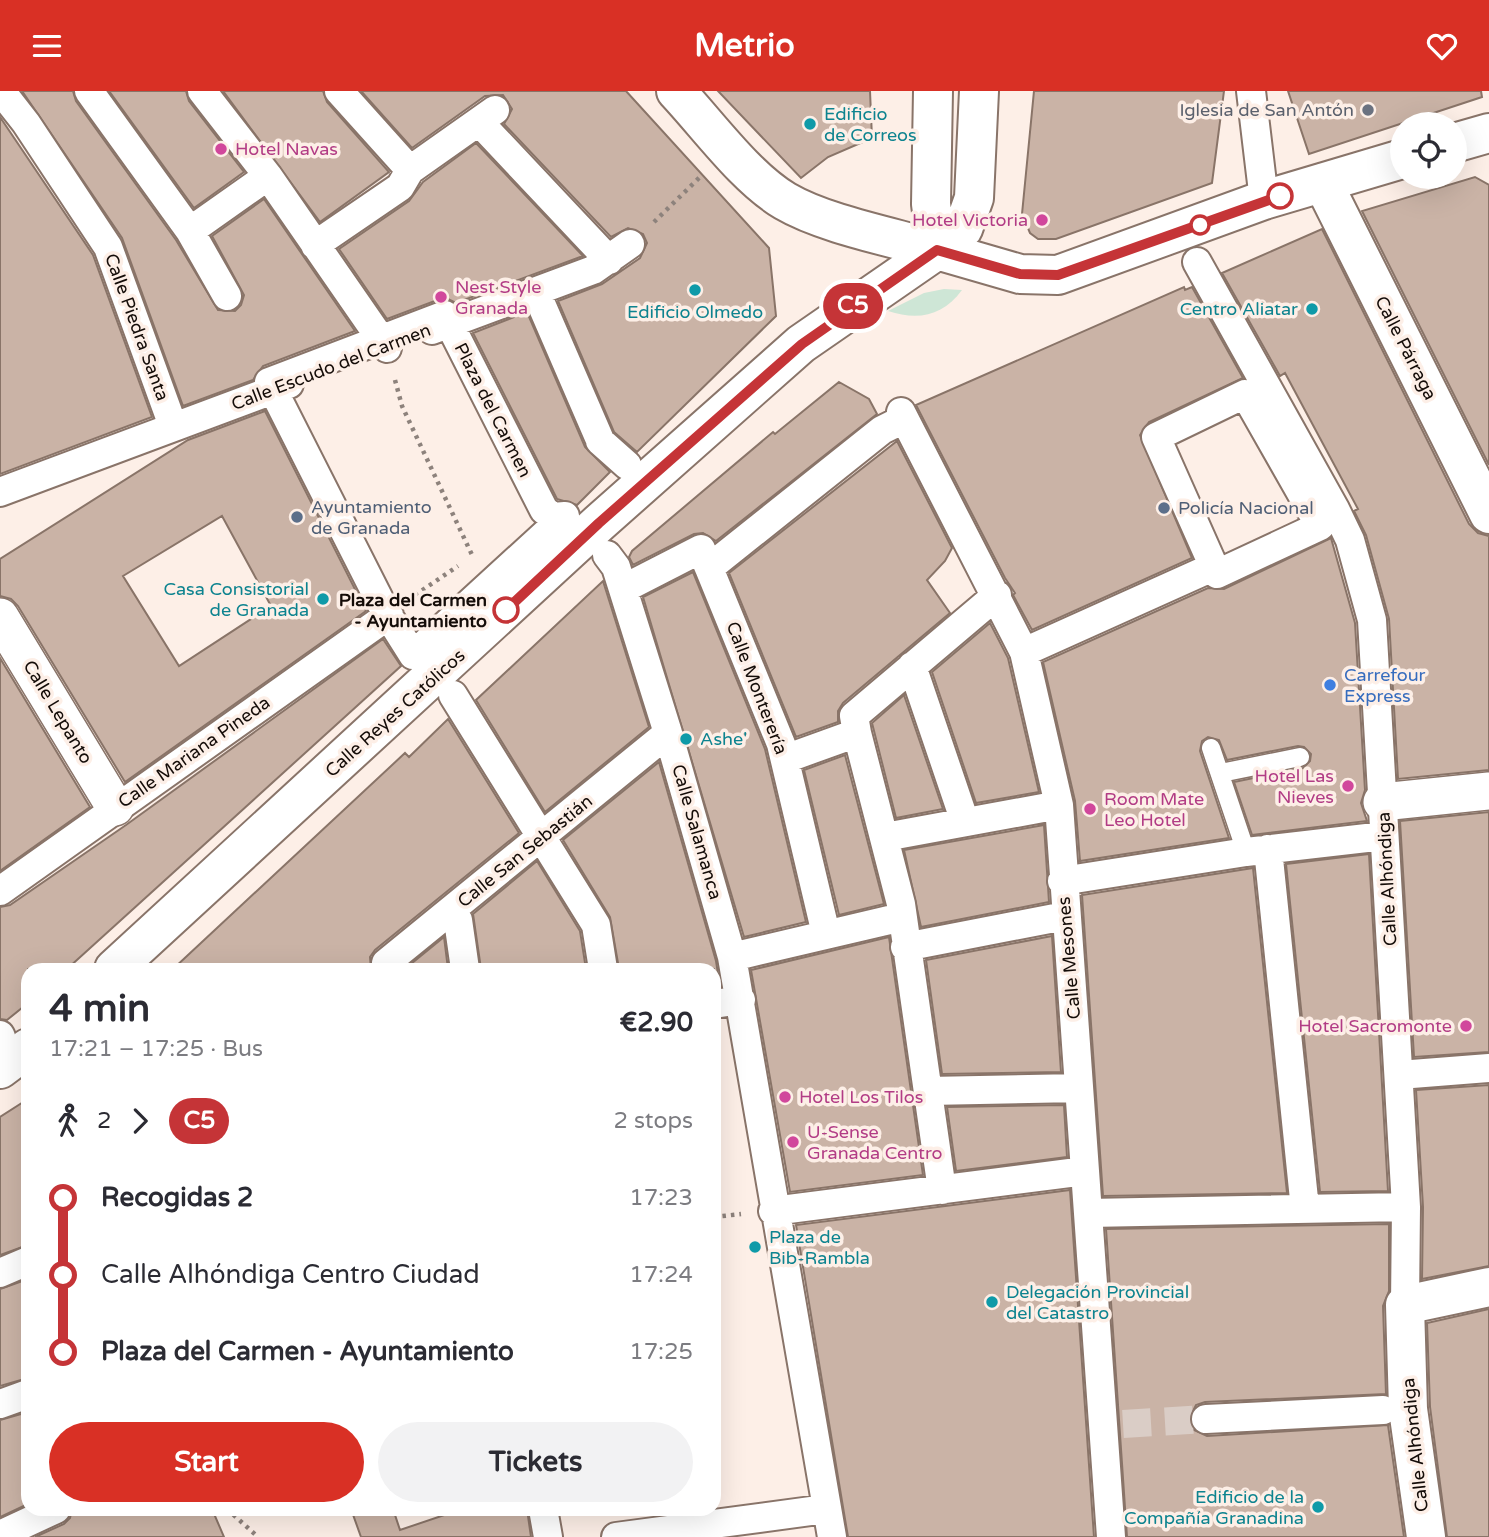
<!DOCTYPE html>
<html lang="en">
<head>
<meta charset="utf-8">
<style>
	body { margin:0; font-family:"Varela Round",sans-serif; background:#f2f2f3; color:#2b2b33; height:100vh; display:flex; flex-direction:column; font-size:26px; white-space:nowrap }
	* { box-sizing:border-box; margin:0 }
	p { font-size:23px; color:#7c7c81 }
	.icon { flex:none; width:38px; height:38px; fill:none; stroke:currentColor; stroke-width:2; stroke-linecap:round; stroke-linejoin:round }
	.map { position:relative; flex:1; overflow:hidden }
	.drawer { position:absolute; left:21px; top:872px; width:700px; height:553px; display:flex; flex-direction:column; background:#fff; border-radius:21px; box-shadow:0 7px 28px #0002 }
	.drawer>* { flex:none }
	.badge { padding:0 14px; border-radius:23px; font-size:24px; line-height:46px }
	.buttons { position:absolute; left:1390px; top:21px; display:grid; gap:14px }
	.buttons a { display:grid; place-items:center; width:77px; height:77px; border-radius:50%; background:#fff; box-shadow:0 7px 28px #0002; font-size:35px }
	.map>.badge { position:absolute; translate:-50% -50%; box-shadow:0 0 0 4px #fff }
	.legs { display:flex; align-items:center; gap:10px; height:77px; padding:0 28px; font-size:23px }
	.legs p { margin-inline-start:auto }
	.head { display:flex; align-items:center; justify-content:space-between; height:119px; padding:0 28px }
	h1 { font-size:38px; font-weight:800; line-height:52px }
	.action { display:flex; gap:14px; margin-top:auto; padding:14px 28px }
	.action a { flex:1; height:80px; border-radius:42px; background:#d93025; color:#fff; font-size:28px; font-weight:800; line-height:80px; text-align:center }
	.action a+a { background:#f2f2f3; color:#2b2b33 }
	ul { padding:0 28px; list-style:none }
	li { display:flex; align-items:center; gap:24px; height:77px; font-size:26px }
	li i { display:grid; place-items:center; width:10px; height:100%; margin:0 9px; background:currentColor }
	li i::after { content:''; width:18px; height:18px; margin:-9px; border:5px solid; border-radius:50%; background:#fff }
	li p { margin-inline-start:auto }
	li:first-child i { background:linear-gradient(#0000 50%,currentColor 0) }
	li:last-child i { background:linear-gradient(currentColor 50%,#0000 0) }
	header { display:flex; justify-content:space-between; align-items:center; height:91px; padding:0 28px; background:#d93025; color:#fff; font-size:32px; font-weight:800 }
	.map>svg:first-child { display:block }
	.green { fill:#cee6d6 }
	.building { fill:#cab3a6; stroke:#897468; stroke-width:2; fill-rule:evenodd }
	.lines { fill:none; stroke-linecap:round; stroke-linejoin:round }
	.pedestrian-tunnel { stroke:#dacdc6; stroke-width:28; stroke-dasharray:28 14; stroke-linecap:butt }
	.service-casing { stroke:#897469; stroke-width:21 }
	.pedestrian-casing { stroke:#897469; stroke-width:32 }
	.minor-casing { stroke:#897469; stroke-width:40 }
	.tertiary-casing { stroke:#897469; stroke-width:42 }
	.primary-casing { stroke:#897469; stroke-width:42 }
	.path { stroke:#8d827c; stroke-width:4.5; stroke-dasharray:3.5 5; stroke-linecap:butt }
	.service { stroke:#fff; stroke-width:18 }
	.pedestrian { stroke:#fff; stroke-width:28 }
	.minor { stroke:#fff; stroke-width:37 }
	.tertiary { stroke:#fff; stroke-width:38 }
	.primary { stroke:#fff; stroke-width:38 }
	.line-1-casing { stroke:#fff; stroke-width:16 }
	.line-1 { stroke:#c53437; stroke-width:10 }
	.worship-dot { fill:#6b7280; stroke:#fdefe7; stroke-width:2.5 }
	.culture-dot { fill:#0f9aa8; stroke:#fdefe7; stroke-width:2.5 }
	.hotel-dot { fill:#d1479c; stroke:#fdefe7; stroke-width:2.5 }
	.stop-1-dot { fill:#fff; stroke:#c53437; stroke-width:3.5 }
	.service-dot { fill:#5c6f8a; stroke:#fdefe7; stroke-width:2.5 }
	.shop-dot { fill:#3f7fe0; stroke:#fdefe7; stroke-width:2.5 }
	.labels { text-anchor:middle; dominant-baseline:central; stroke-width:7; stroke-linejoin:round; paint-order:stroke }
	.worship-label { font-size:18px; fill:#5b616d; stroke:#fdefe7; text-anchor:end }
	.culture-label { font-size:18px; fill:#0d838f; stroke:#fdefe7; text-anchor:start }
	.hotel-label { font-size:18px; fill:#b23c85; stroke:#fdefe7; text-anchor:start }
	.street-label { font-size:18px; fill:#140c08; stroke:#fdefe7 }
	.service-label { font-size:18px; fill:#4e5e75; stroke:#fdefe7; text-anchor:start }
	.stop-label { font-size:18px; font-weight:bold; fill:#140c08; stroke:#fdefe7; text-anchor:end }
	.shop-label { font-size:18px; fill:#366cbe; stroke:#fdefe7; text-anchor:start }
</style>
</head>
<body>
<header><svg class="icon" aria-label="menu" viewBox="0 0 24 24"><path d="M4 6h16M4 12h16M4 18h16"/></svg>Metrio<svg class="icon" aria-label="heart" viewBox="0 0 24 24"><path d="M12 20l-8-8c-3-5 5-10 8-4 3-6 11-1 8 4z"/></svg></header>
<div class="map">
<svg width="1489" height="1446" viewBox="0 0 1489 1446">
	<rect width="100%" height="100%" fill="#fdefe7"/>
	<path class="green" d="M944 198 962 199C943 225 918 230 888 220L924 202Z"/>
	<path class="building" d="M22 0H73L76 10 176 149 218 219 235 220 241 214 244 204 212 145 264 108 355 240 263 275 253 289 183 315 122 147Z
		M109 0H186L189 10 244 81 194 117Z
		M223 0H323L327 11 389 81 320 131Z
		M361 0H626L769 157 776 225 637 361 614 341 558 210 602 193 640 167 647 152 643 143 628 137 611 146 504 33 512 18 503 4 485 5 412 57Z
		M718 0H870L872 47 828 66 801 87Z
		M1034 0H1224L1212 92 1056 148H1038L1030 142 1022 123Z
		M1288 0H1481L1482 6 1309 63Z
		M0 26 93 164 152 326 0 383Z
		M476 52 583 165 456 212 448 208H440L387 228 339 158 409 110 423 91Z
		M1475 86 1489 94V374L1362 120Z
		M1322 138 1469 433 1478 442 1489 445V679L1398 688 1389 528 1366 444 1354 420 1358 418 1285 282 1280 285 1222 182Z
		M1184 196 1185 199 1192 196 1243 287 1149 331 1140 344 1192 467 1032 539 1013 504 1015 502 1005 487 916 314Z
		M527 221 585 356 610 381 577 414 557 408 473 242Z
		M839 291 869 308 877 323 716 450 703 442 694 443 633 474 629 466 632 460 773 341 775 343Z
		M265 320 366 520 125 691 18 515 11 508 0 505V468L188 349ZM222 425 271 515 179 575 123 485Z
		M897 350 952 457 945 470 927 489 950 522 843 612 838 620V631L796 646 729 482Z
		M1331 447 1355 532 1365 699 1361 712 1367 730 1252 744 1234 691 1303 677 1310 670 1311 663 1304 656 1298 655 1227 669 1219 649 1208 646 1202 650 1200 660 1229 747 1080 770 1075 710 1043 571 1208 497 1224 498Z
		M693 481 765 658 806 831 744 846 643 506Z
		M603 490 649 636 545 721 476 609Z
		M990 532 1008 567 1039 701 976 712 932 581Z
		M383 548 401 575 67 878H28V912L7 929 0 928V816L10 814 126 734Z
		M0 567 90 716 0 780Z
		M904 604 943 718 896 727 872 632Z
		M448 628 519 742 375 859 370 866 371 878H173L405 662 409 666Z
		M845 664 884 813 839 824 804 679Z
		M659 671 716 870 720 895 714 896V878H619L610 826 563 749Z
		M1489 721V961L1414 966 1400 730Z
		M1044 734 1049 811 921 836 904 759Z
		M1369 763 1388 1100 1320 1101 1286 773Z
		M537 770 580 840 586 878H481L473 823Z
		M1253 777 1287 1102 1103 1105 1082 804Z
		M1052 845 1061 981 942 983 926 869Z
		M444 846 448 878H406V877Z
		M889 846 923 1084 790 1101 751 879Z
		M1489 994V1175L1422 1188 1423 1116 1416 999Z
		M28 1008V1154L0 1164V1026Z
		M1064 1014 1067 1066 956 1080 947 1016Z
		M1070 1099 1094 1446H848L796 1134Z
		M1389 1133V1200L1383 1215 1386 1303 1205 1311 1196 1314 1189 1328 1192 1338 1207 1345 1388 1334 1404 1446H1127L1106 1138Z
		M28 1188V1287L0 1295V1198Z
		M1489 1218V1446H1447L1430 1316 1427 1232Z
		M28 1321V1413L0 1426V1329Z
		M72 1418H212L224 1446H35L64 1433 70 1427Z
		M351 1418H393L400 1439 462 1418H527L531 1446H361Z"/>
	<g class="lines">
		<path class="pedestrian-tunnel" d="M1123 1333 1206 1328"/>
		<defs>
			<path id="service" d="M1211 657 1246 761
				M1221 682 1300 666"/>
			<path id="pedestrian" d="M1 0 26 32 108 156 173 335
				M89 0 190 140 227 205
				M202 0 268 85 387 257
				M339 0 410 79
				M1251 0 1264 109
				M480 32 609 169
				M190 140 268 85
				M315 154 400 96 410 79 495 19
				M1197 171 1335 418 1350 449 1372 529 1406 1116 1405 1214
				M536 201 600 349
				M445 224 544 419 553 426 565 425 413 564 384 518 269 291Z
				M432 239 593 179 630 153
				M1245 303 1320 435 1217 483 1156 346Z
				M901 321 1024 561 1059 714 1111 1446
				M600 350 627 374
				M0 401 289 293
				M607 464 616 476 668 642 732 866 832 1446
				M709 477 781 653 826 843
				M623 498 701 458 709 477 882 339 904 328
				M1024 561 1213 476
				M912 575 965 731
				M453 604 596 834 603 878
				M857 642 901 813 942 1099
				M785 668 857 642 854 625 997 504
				M885 746 1059 714
				M1268 758 1305 1118
				M1062 790 1246 761 1384 745
				M0 800 389 524
				M451 820 458 829 465 878
				M905 856 1065 825
				M732 866 902 826
				M390 878 386 872 668 642
				M714 913 741 909
				M0 944 1 946
				M1399 984 1489 977
				M928 1000 1079 997
				M773 1120 1085 1080
				M1088 1122 1406 1116
				M0 1182 28 1170
				M0 1313 28 1303
				M1206 1328 1383 1319
				M543 1418 548 1446
				M0 1444 56 1418
				M616 1446 826 1418"/>
			<path id="minor" d="M0 526 115 716
				M1382 711 1489 700"/>
			<path id="tertiary" d="M676 0C708 34 745 86 785 110 824 133 892 146 937 159
				M1323 92 1489 423
				M1426 1446 1408 1318 1405 1214 1489 1196"/>
			<path id="primary" d="M933 0 931 113 937 159
				M1454 52 1489 42
				M937 159 1020 183 1058 184 1264 109 1402 68
				M114 878 599 432 801 253 937 159 963 138 974 107 979 0
				M0 978 28 957"/>
		</defs>
		<use href="#service" class="service-casing"/>
		<use href="#pedestrian" class="pedestrian-casing"/>
		<use href="#minor" class="minor-casing"/>
		<use href="#tertiary" class="tertiary-casing"/>
		<use href="#primary" class="primary-casing"/>
		<path class="path" d="M654 131 700 86
			M395 289 402 315 473 466
			M415 504 458 475
			M714 1126 741 1123
			M227 1418 258 1446"/>
		<use href="#service" class="service"/>
		<use href="#pedestrian" class="pedestrian"/>
		<use href="#minor" class="minor"/>
		<use href="#tertiary" class="tertiary"/>
		<use href="#primary" class="primary"/>
	</g>
	<g class="lines">
		<defs>
			<path id="line-1" d="M506 519 599 432 802 253 937 159 1020 183 1058 184 1280 105"/>
		</defs>
		<use href="#line-1" class="line-1-casing"/>
		<use href="#line-1" class="line-1"/>
	</g>
	<circle class="worship-dot" cx="1368" cy="19" r="7"/>
	<g class="culture-dot">
		<circle cx="810" cy="33" r="7"/>
		<circle cx="695" cy="199" r="7"/>
		<circle cx="1312" cy="218" r="7"/>
		<circle cx="323" cy="508" r="7"/>
		<circle cx="686" cy="648" r="7"/>
		<circle cx="755" cy="1156" r="7"/>
		<circle cx="992" cy="1211" r="7"/>
		<circle cx="1318" cy="1416" r="7"/>
	</g>
	<g class="hotel-dot">
		<circle cx="221" cy="58" r="7"/>
		<circle cx="1042" cy="129" r="7"/>
		<circle cx="441" cy="206" r="7"/>
		<circle cx="1348" cy="695" r="7"/>
		<circle cx="1090" cy="718" r="7"/>
		<circle cx="1466" cy="935" r="7"/>
		<circle cx="785" cy="1006" r="7"/>
		<circle cx="793" cy="1051" r="7"/>
	</g>
	<g class="stop-1-dot">
		<circle cx="1280" cy="105" r="12"/>
		<circle cx="1200" cy="134" r="9"/>
		<circle cx="506" cy="519" r="12"/>
	</g>
	<g class="service-dot">
		<circle cx="1164" cy="417" r="7"/>
		<circle cx="297" cy="426" r="7"/>
	</g>
	<circle class="shop-dot" cx="1330" cy="594" r="7"/>
	<g class="labels">
		<g class="worship-label">
			<text x="1354" y="19">Iglesia de San Antón</text>
		</g>
		<g class="culture-label">
			<text x="824" y="23">Edificio<tspan x="824" dy="21">de Correos</tspan></text>
			<text x="1298" y="218" text-anchor="end">Centro Aliatar</text>
			<text x="695" y="221" text-anchor="middle">Edificio Olmedo</text>
			<text x="309" y="498" text-anchor="end">Casa Consistorial<tspan x="309" dy="21">de Granada</tspan></text>
			<text x="700" y="648">Ashe'</text>
			<text x="769" y="1146">Plaza de<tspan x="769" dy="21">Bib-Rambla</tspan></text>
			<text x="1006" y="1201">Delegación Provincial<tspan x="1006" dy="21">del Catastro</tspan></text>
			<text x="1304" y="1406" text-anchor="end">Edificio de la<tspan x="1304" dy="21">Compañía Granadina</tspan></text>
		</g>
		<g class="hotel-label">
			<text x="235" y="58">Hotel Navas</text>
			<text x="1028" y="129" text-anchor="end">Hotel Victoria</text>
			<text x="455" y="196">Nest Style<tspan x="455" dy="21">Granada</tspan></text>
			<text x="1334" y="685" text-anchor="end">Hotel Las<tspan x="1334" dy="21">Nieves</tspan></text>
			<text x="1104" y="708">Room Mate<tspan x="1104" dy="21">Leo Hotel</tspan></text>
			<text x="1452" y="935" text-anchor="end">Hotel Sacromonte</text>
			<text x="799" y="1006">Hotel Los Tilos</text>
			<text x="807" y="1041">U-Sense<tspan x="807" dy="21">Granada Centro</tspan></text>
		</g>
		<g class="street-label">
			<text transform="translate(137 236) rotate(70)">Calle Piedra Santa</text>
			<text transform="translate(1406 257) rotate(63)">Calle Párraga</text>
			<text transform="translate(331 276) rotate(-21)">Calle Escudo del Carmen</text>
			<text transform="translate(493 319) rotate(63)">Plaza del Carmen</text>
			<text transform="translate(757 597) rotate(69)">Calle Monterería</text>
			<text transform="translate(58 621) rotate(59)">Calle Lepanto</text>
			<text transform="translate(395 622) rotate(-42)">Calle Reyes Católicos</text>
			<text transform="translate(194 661) rotate(-35)">Calle Mariana Pineda</text>
			<text transform="translate(697 741) rotate(74)">Calle Salamanca</text>
			<text transform="translate(525 760) rotate(-39)">Calle San Sebastián</text>
			<text transform="translate(1387 788) rotate(-93)">Calle Alhóndiga</text>
			<text transform="translate(1069 867) rotate(-95)">Calle Mesones</text>
			<text transform="translate(1415 1354) rotate(-96)">Calle Alhóndiga</text>
		</g>
		<g class="service-label">
			<text x="311" y="416">Ayuntamiento<tspan x="311" dy="21">de Granada</tspan></text>
			<text x="1178" y="417">Policía Nacional</text>
		</g>
		<g class="stop-label">
			<text x="487" y="509">Plaza del Carmen<tspan x="487" dy="21">- Ayuntamiento</tspan></text>
		</g>
		<g class="shop-label">
			<text x="1344" y="584">Carrefour<tspan x="1344" dy="21">Express</tspan></text>
		</g>
	</g>
</svg>
<div class="buttons">
<a><svg class="icon" aria-label="locate" viewBox="0 0 24 24"><circle cx="12" cy="12" r="6"/><path d="M12 2v4M12 18v4M2 12h4M18 12h4"/></svg></a>
</div>
<b class="badge" style="left:853px;top:215px;background:#c53437;color:#fff">C5</b>
<section class="drawer">
<div class="head"><div><h1>4 min</h1><p>17:21 – 17:25 · Bus</p></div><b>€2.90</b></div>
<div class="legs"><svg class="icon" aria-label="walk" viewBox="0 0 24 24"><circle cx="13" cy="4" r="2"/><path d="M13 8l-2 6 4 7M11 14l-3 7M7 12l3-4h3l4 4"/></svg>2<svg class="icon" aria-label="forward" viewBox="0 0 24 24"><path d="M9 5l7 7-7 7"/></svg><b class="badge" style="background:#c53437;color:#fff">C5</b><p>2 stops</p></div>
<ul>
<li><i style="color:#c53437"></i><b>Recogidas 2</b><p>17:23</p></li>
<li><i style="color:#c53437"></i><span>Calle Alhóndiga Centro Ciudad</span><p>17:24</p></li>
<li><i style="color:#c53437"></i><b>Plaza del Carmen - Ayuntamiento</b><p>17:25</p></li>
</ul>
<div class="action"><a>Start</a><a>Tickets</a></div>
</section>
</div>
</body>
</html>
